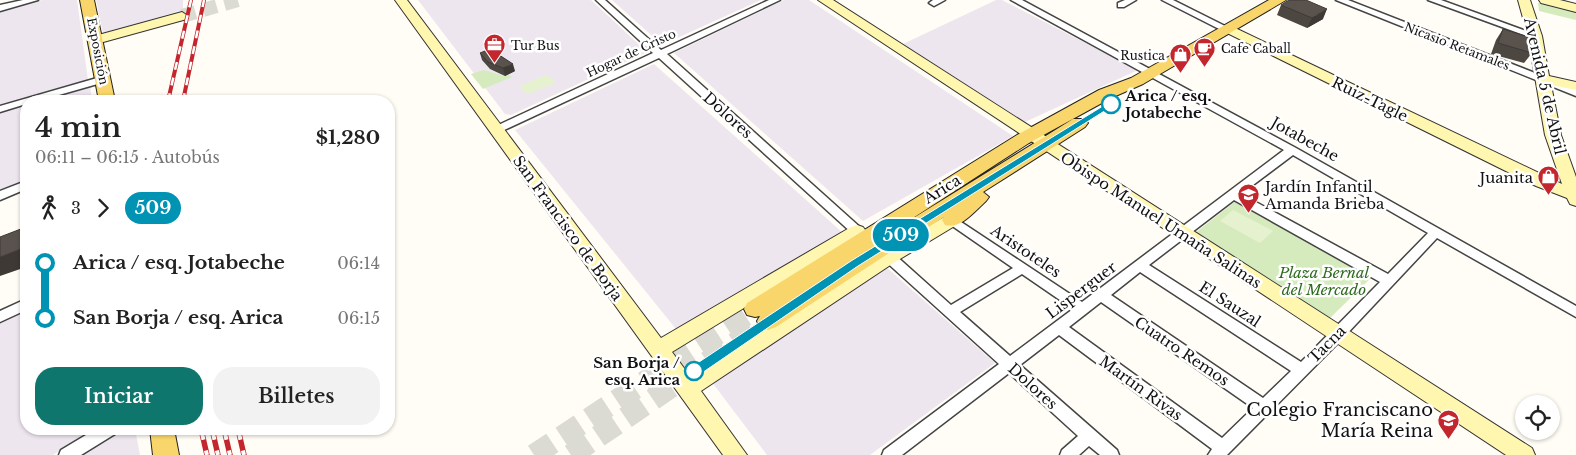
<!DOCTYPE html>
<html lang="es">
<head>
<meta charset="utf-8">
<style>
	body { margin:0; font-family:"Libre Baskerville",serif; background:#f2f2f2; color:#222; height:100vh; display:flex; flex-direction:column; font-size:19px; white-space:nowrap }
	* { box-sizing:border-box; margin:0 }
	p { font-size:16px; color:#767676 }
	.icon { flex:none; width:28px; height:28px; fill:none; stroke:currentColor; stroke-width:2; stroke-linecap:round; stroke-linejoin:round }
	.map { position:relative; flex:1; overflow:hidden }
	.sheet { position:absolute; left:20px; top:95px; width:375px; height:340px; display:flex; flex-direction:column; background:#fff; border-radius:20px; box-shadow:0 1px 4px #0004 }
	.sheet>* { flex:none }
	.badge { padding:0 10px; border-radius:16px; font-size:18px; line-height:32px }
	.controls { position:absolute; left:1515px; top:395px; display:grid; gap:10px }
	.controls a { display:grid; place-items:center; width:45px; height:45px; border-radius:50%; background:#fff; box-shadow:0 1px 4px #0004; font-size:25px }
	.map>.badge { position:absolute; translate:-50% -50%; box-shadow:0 0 0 2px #fff }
	.legs { display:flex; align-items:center; gap:8px; height:55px; padding:0 15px; font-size:16px }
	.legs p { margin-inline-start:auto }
	.summary { display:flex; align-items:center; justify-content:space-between; height:85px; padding:0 15px }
	h1 { font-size:28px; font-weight:600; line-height:38px }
	.cta { display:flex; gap:10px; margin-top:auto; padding:10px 15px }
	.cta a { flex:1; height:58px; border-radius:20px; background:#0f766e; color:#fff; font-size:20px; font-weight:600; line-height:58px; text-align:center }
	.cta a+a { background:#f2f2f2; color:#222 }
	ul { padding:0 15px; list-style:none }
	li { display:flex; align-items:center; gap:18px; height:55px; font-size:19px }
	li i { display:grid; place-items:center; width:8px; height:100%; margin:0 6px; background:currentColor }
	li i::after { content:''; width:12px; height:12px; margin:-6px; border:4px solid; border-radius:50%; background:#fff }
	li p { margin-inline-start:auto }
	li:first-child i { background:linear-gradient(#0000 50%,currentColor 0) }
	li:last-child i { background:linear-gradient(currentColor 50%,#0000 0) }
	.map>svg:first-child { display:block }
	.industrial { fill:#eee6ef }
	.green { fill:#d5ebbd }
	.pitch { fill:#e6f2cf }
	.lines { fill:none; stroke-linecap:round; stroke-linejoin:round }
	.secondary-tunnel { stroke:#dbdad3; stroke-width:14; stroke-dasharray:14 8; stroke-linecap:butt }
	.primary-tunnel { stroke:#dbdad3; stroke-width:22; stroke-dasharray:22 11; stroke-linecap:butt }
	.street-casing { stroke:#444; stroke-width:3 }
	.secondary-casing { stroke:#333; stroke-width:2 }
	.primary-casing { stroke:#222; stroke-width:2 }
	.street { fill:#fff; fill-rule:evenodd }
	.secondary { fill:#fff6b0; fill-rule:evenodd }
	.primary { fill:#f9d66b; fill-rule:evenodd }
	.rail-far1-casing { stroke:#c4262e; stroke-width:4 }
	.rail-casing { stroke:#c4262e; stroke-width:5.5 }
	.rail-far1 { stroke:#fff; stroke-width:2.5; stroke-dasharray:8; stroke-linecap:butt }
	.rail { stroke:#fff; stroke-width:4; stroke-dasharray:11; stroke-linecap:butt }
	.wall { fill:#4d4742 }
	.shaded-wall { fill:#3f3936 }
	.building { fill:#5a524d; stroke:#3f3936 }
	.line-1 { fill:#0093b3; stroke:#fff }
	.stop-1-dot { fill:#fff; stroke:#0093b3; stroke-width:2.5 }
	.labels { text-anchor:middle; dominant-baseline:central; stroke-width:5; stroke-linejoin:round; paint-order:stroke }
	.far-poi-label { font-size:12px; fill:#111; stroke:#fff; text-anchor:start }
	.far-street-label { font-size:12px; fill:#111; stroke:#fff }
	.street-label { font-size:15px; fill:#111; stroke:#fff }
	.stop-label { font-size:15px; font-weight:bold; fill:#111; stroke:#fff; text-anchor:start }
	.poi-label { font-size:15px; fill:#111; stroke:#fff; text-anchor:end }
	.park-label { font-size:15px; font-style:italic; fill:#2f6b1f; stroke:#fff }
	.near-poi-label { font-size:18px; fill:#111; stroke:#fff; text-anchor:end }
</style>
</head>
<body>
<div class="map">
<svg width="1576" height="455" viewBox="0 0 1576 455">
	<rect width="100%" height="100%" fill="#fffdf5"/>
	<path class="industrial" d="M42 0H77L88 80 0 107V10Z
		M96 0H183V10L103 34Z
		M418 0H591L647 52 511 115 505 114Z
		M612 0H761L664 44 660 43Z
		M784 0H809L1013 136 863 221 674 53Z
		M996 0H1002L1138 70 1025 122 903 44Z
		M654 64 843 233 676 329 515 130Z
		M90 84 92 101H36Z
		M26 104V179L0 190V112Z
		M886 267 995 363 870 455H767L711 381Z
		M26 310V429H94L53 455H0V323Z
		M116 429H135L140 455H75Z"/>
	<path class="green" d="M1547 2 1576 9V20L1539 11 1538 3Z
		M484 70 504 76 509 75 512 77 483 89 471 74Z
		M1237 200 1374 275 1330 318 1195 233Z"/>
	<path class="pitch" d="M547 75 556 83 527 94 519 86Z
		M1233 210 1273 231 1260 243 1220 221Z"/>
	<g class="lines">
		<path class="secondary-tunnel" d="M182 16 238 0"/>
		<path class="primary-tunnel" d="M534 455 755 309
			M571 455 768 321"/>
		<defs>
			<path id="street" d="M23 0H38L0 11V5Z
				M596 0H605L661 50 769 0H780L667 54 861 228 863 231 861 234H853L659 58 500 132H492L491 130 492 128 653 53Z
				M933 0H945L934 6 929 3Z
				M1011 0H1022L1296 148 1576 306V317L1437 238 1343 338 1227 455H1208L1212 449 1059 335 1020 365 1117 450 1119 455H1100L1089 446 1079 455H1060L1062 450 1078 436 1009 373 902 455H882L884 450 999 364 884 260 883 257 884 254H894L951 305 1013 268 948 223 946 220 952 216 1082 302 1284 150ZM1293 155 1428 233 1388 274 1241 194ZM1234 200 1380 282 1301 362 1149 265ZM1140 272 1291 371 1263 398 1111 295ZM1022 274 1073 309 1010 356 960 312ZM1101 302 1253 408 1222 438 1069 327Z
				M1125 0H1136L1124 7H1118V3Z
				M1162 0H1173L1233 30 1228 33 1225 32Z
				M1336 0H1348L1576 89V96Z
				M1428 0H1441L1540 36 1538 38H1532Z
				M104 76 109 79 108 81 38 101H26V104L0 112V106Z
				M26 181V189L0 200V191Z
				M26 299V310L0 322V311Z
				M96 429H117L115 434 81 455H59L61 450Z"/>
			<path id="secondary" d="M395 0H407L661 338 851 227 857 225 863 227 866 231 863 235 672 352 690 376 883 252 946 216H958L961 220 958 224 895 262 701 391 747 455H723Z
				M818 0H833L1532 448 1535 455H1506Z
				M1518 0H1530L1542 36 1549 76 1576 82V90L1551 85 1561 135 1576 177V206L1570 204 1567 198 1536 186 1221 30 1223 27H1233L1562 184 1545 135 1528 36Z
				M1539 0H1560L1576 4V12L1541 3Z
				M182 12 188 16 187 19 96 44 89 40 91 37Z"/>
			<path id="primary" d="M80 0H94L115 101H99Z
				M1269 0H1286L1143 84 1111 98 1029 143 899 227 1073 119H1085L1088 123 1085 127 983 192 989 197 986 201C974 212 961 229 945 225L942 220 944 217 776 327 768 330 760 327 757 321 760 316 755 317 747 315 744 309 747 303 1017 135 1099 90 1131 78Z
				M150 429H174L179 455H153Z"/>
		</defs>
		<use href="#street" class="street-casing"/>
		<use href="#secondary" class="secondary-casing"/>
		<use href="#primary" class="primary-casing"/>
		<use href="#street" class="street"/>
		<use href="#secondary" class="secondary"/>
		<use href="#primary" class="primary"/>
		<defs>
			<path id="rail-far1" d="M168 101 191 0
				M183 101 204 0"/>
			<path id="rail" d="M201 429 207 455
				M212 429 218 455
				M224 429 230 455
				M238 429 244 455"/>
		</defs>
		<use href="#rail-far1" class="rail-far1-casing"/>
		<use href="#rail" class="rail-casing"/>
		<use href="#rail-far1" class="rail-far1"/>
		<use href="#rail" class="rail"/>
	</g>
	<path class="wall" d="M1281 5 1323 19 1307 28 1277 15Z
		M1503 29 1532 53 1524 63 1491 54 1496 40Z
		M480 53 515 71 505 76 490 69 482 60Z"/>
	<path class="shaded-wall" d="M1327 9 1323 19 1307 28 1312 18Z
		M513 64 515 71 505 76 503 68Z
		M26 247V267L0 276V257Z"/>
	<path class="building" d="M1289 0H1306L1327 9 1312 18 1281 5Z
		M1503 29 1535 39 1532 53 1498 43Z
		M490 49 513 64 503 68 488 62 480 53Z
		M26 227V247L0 257V237Z"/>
	<path class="line-1" d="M1111 101 1115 104 1114 105 858 266 699 375H690V368L851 261Z"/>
	<defs>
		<symbol id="office-pin" viewBox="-11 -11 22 30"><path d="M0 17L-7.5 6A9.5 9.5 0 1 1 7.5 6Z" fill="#c4262e" stroke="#fff"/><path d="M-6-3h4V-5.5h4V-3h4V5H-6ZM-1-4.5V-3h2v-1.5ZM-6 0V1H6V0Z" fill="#fff"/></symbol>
		<symbol id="cafe-pin" viewBox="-11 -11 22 30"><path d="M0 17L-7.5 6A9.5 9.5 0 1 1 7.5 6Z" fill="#c4262e" stroke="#fff"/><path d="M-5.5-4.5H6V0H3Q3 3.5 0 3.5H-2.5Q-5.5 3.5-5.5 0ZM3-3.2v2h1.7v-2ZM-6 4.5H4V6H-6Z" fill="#fff"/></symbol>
		<symbol id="shop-pin" viewBox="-11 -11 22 30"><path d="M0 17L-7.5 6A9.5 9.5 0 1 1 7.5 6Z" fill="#c4262e" stroke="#fff"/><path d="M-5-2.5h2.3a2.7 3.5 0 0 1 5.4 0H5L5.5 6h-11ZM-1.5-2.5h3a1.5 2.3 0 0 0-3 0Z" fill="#fff"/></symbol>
		<symbol id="school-pin" viewBox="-11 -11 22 30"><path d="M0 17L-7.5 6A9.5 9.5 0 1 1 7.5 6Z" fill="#c4262e" stroke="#fff"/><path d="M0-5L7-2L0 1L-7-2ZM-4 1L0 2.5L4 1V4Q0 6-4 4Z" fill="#fff"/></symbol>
	</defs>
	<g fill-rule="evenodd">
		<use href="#office-pin" x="482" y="32" width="25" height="34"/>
		<use href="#cafe-pin" x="1192" y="36" width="25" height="34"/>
		<use href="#shop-pin" x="1168" y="42" width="25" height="34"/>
		<use href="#shop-pin" x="1536" y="164" width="25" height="34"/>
		<use href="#school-pin" x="1236" y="182" width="25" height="34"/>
		<use href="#school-pin" x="1436" y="408" width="25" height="34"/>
	</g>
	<g class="stop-1-dot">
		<circle cx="1111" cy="104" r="9"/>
		<circle cx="694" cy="371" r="9"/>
	</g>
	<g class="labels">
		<g class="far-poi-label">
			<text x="511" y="45">Tur Bus</text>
			<text x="1221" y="48">Cafe Caball</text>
			<text x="1165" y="55" text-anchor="end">Rustica</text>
		</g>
		<g class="far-street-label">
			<text transform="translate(1457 46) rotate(21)">Nicasio Retamales</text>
			<text transform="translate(98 51) rotate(79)">Exposición</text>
			<text transform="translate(631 53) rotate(-25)">Hogar de Cristo</text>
		</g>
		<g class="street-label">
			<text transform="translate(1545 86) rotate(77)">Avenida 5 de Abril</text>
			<text transform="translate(1370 99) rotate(26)">Ruiz-Tagle</text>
			<text transform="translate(728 115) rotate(42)">Dolores</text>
			<text transform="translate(1305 139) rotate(29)">Jotabeche</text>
			<text transform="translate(942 189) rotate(-32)">Arica</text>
			<text transform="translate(1161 220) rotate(33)">Obispo Manuel Umaña Salinas</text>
			<text transform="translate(568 228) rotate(54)">San Francisco de Borja</text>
			<text transform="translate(1026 251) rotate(34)">Aristoteles</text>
			<text transform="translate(1081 290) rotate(-37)">Lisperguer</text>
			<text transform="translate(1230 304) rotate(33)">El Sauzal</text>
			<text transform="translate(1327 344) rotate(-45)">Tacna</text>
			<text transform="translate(1182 351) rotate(34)">Cuatro Remos</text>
			<text transform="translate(1033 386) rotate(42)">Dolores</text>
			<text transform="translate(1141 388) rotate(36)">Martín Rivas</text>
		</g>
		<g class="stop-label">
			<text x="1125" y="95">Arica / esq.<tspan x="1125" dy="17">Jotabeche</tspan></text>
			<text x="680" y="362" text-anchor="end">San Borja /<tspan x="680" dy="17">esq. Arica</tspan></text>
		</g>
		<g class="poi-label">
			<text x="1533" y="177">Juanita</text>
			<text x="1265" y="186" text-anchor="start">Jardín Infantil<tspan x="1265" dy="17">Amanda Brieba</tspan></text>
		</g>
		<g class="park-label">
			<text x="1324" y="272">Plaza Bernal<tspan x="1324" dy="17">del Mercado</tspan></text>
		</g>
		<g class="near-poi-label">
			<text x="1433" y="410">Colegio Franciscano<tspan x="1433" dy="21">María Reina</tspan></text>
		</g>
	</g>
</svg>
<div class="controls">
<a><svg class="icon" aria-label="locate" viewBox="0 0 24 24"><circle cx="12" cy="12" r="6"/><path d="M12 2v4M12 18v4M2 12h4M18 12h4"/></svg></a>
</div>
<b class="badge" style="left:901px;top:235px;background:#0093b3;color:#fff">509</b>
<section class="sheet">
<div class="summary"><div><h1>4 min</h1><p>06:11 – 06:15 · Autobús</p></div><b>$1,280</b></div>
<div class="legs"><svg class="icon" aria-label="walk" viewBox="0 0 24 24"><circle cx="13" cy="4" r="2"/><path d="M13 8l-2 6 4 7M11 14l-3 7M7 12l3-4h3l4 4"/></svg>3<svg class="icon" aria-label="forward" viewBox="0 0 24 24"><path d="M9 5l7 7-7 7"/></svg><b class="badge" style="background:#0093b3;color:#fff">509</b></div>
<ul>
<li><i style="color:#0093b3"></i><b>Arica / esq. Jotabeche</b><p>06:14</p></li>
<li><i style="color:#0093b3"></i><b>San Borja / esq. Arica</b><p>06:15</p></li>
</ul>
<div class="cta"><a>Iniciar</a><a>Billetes</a></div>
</section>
</div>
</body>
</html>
